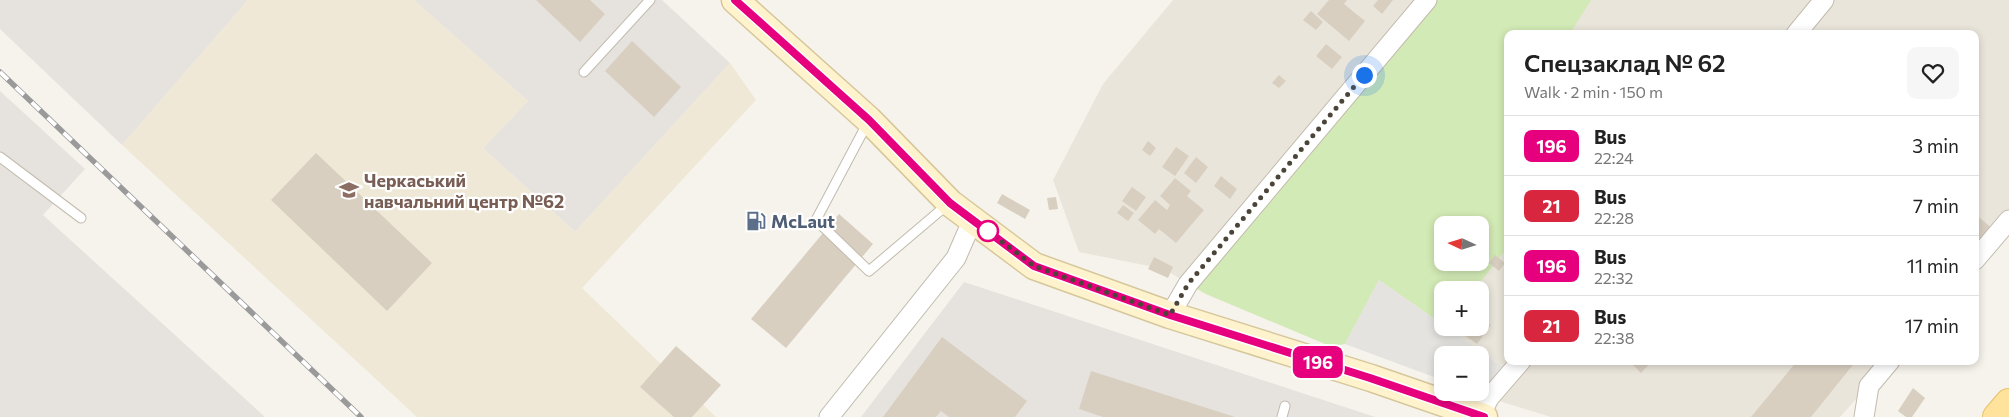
<!DOCTYPE html>
<html lang="en">
<head>
<meta charset="utf-8">
<style>
	body { margin:0; font-family:Commissioner,sans-serif; background:#f6f6f6; color:#222; height:100vh; display:flex; flex-direction:column; font-size:19px; white-space:nowrap }
	* { box-sizing:border-box; margin:0 }
	p { font-size:16px; color:#767676 }
	.icon { flex:none; width:28px; height:28px; fill:none; stroke:currentColor; stroke-width:2; stroke-linecap:round; stroke-linejoin:round }
	.map { position:relative; flex:1; overflow:hidden }
	.details { position:absolute; left:1504px; top:30px; width:475px; height:335px; display:flex; flex-direction:column; background:#fff; border-radius:10px; box-shadow:0 2px 8px #0003 }
	.details>* { flex:none }
	.badge { padding:0 10px; border-radius:8px; font-size:18px; line-height:32px }
	.needle { width:32px; rotate:274deg }
	.fabs { position:absolute; left:1434px; top:216px; display:grid; gap:10px }
	.fabs a { display:grid; place-items:center; width:55px; height:55px; border-radius:10px; background:#fff; box-shadow:0 2px 8px #0003; font-size:25px }
	.you { position:absolute; width:25px; height:25px; margin:-12px; border:4px solid #fff; border-radius:50%; background:#1a73e8; box-shadow:0 0 0 8px #1a73e833 }
	.map>.badge { position:absolute; translate:-50% -50%; box-shadow:0 0 0 2px #fff }
	.round { display:grid; place-items:center; flex:none; width:52px; height:52px; border-radius:10px; background:#f6f6f6 }
	.summary { display:flex; align-items:center; justify-content:space-between; height:85px; padding:0 20px }
	h1 { font-size:24px; font-weight:600; line-height:38px }
	ul { padding:0; list-style:none }
	li { display:flex; align-items:center; gap:15px; height:60px; padding:0 20px; border-top:1px solid #e0e0e0 }
	li div { flex:1 }
	li b { display:block; font-size:19px }
	li em { font-style:normal }
	li .badge { min-width:55px; font-weight:700; text-align:center }
	.map>svg:first-child { display:block }
	.residential { fill:#eae5da; fill-rule:evenodd }
	.industrial { fill:#e6e2dd }
	.education { fill:#efe8d6 }
	.green { fill:#d2eab5; fill-rule:evenodd }
	.parking { fill:#e5e3e0 }
	.building { fill:#d8cfc1 }
	.lines { fill:none; stroke-linecap:round; stroke-linejoin:round }
	.service-casing { stroke:#c2bbae; stroke-width:11 }
	.minor-casing { stroke:#c2bbae; stroke-width:21 }
	.secondary-casing { stroke:#d6c79b; stroke-width:29 }
	.primary-casing { stroke:#e6c16a; stroke-width:30 }
	.service { stroke:#fff; stroke-width:9 }
	.minor { stroke:#fff; stroke-width:19 }
	.secondary { stroke:#fff3cd; stroke-width:26 }
	.primary { stroke:#ffe39c; stroke-width:28 }
	.rail-casing { stroke:#9a9a9a; stroke-width:5.5 }
	.rail { stroke:#fff; stroke-width:4; stroke-dasharray:11; stroke-linecap:butt }
	.line-casing { stroke:#fff; stroke-width:11 }
	.line { stroke:#e6007e; stroke-width:8 }
	.walk { stroke:#4b4439; stroke-width:5; stroke-dasharray:0 9 }
	.stop-dot { fill:#fff; stroke:#e6007e; stroke-width:2.5 }
	.labels { text-anchor:middle; dominant-baseline:central; stroke-width:4.5; stroke-linejoin:round; paint-order:stroke }
	.education-label { font-size:18px; font-weight:bold; fill:#785e54; stroke:#fff; text-anchor:start }
	.service-label { font-size:18px; font-weight:bold; fill:#4e5e75; stroke:#fff; text-anchor:start }
</style>
</head>
<body>
<div class="map">
<svg width="2009" height="417" viewBox="0 0 2009 417">
	<rect width="100%" height="100%" fill="#f6f3ec"/>
	<path class="residential" d="M1173 0H2009V220L1975 260V34H1508V361H1890L1840 417H1551L1489 398 1511 372 1447 328H1480V290H1442V324L1379 280 1345 344 1330 346 1206 294 1164 269 1079 252 1053 180 1103 84ZM1442 225H1480V262H1442Z"/>
	<path class="industrial" d="M0 0H248L122 145 0 29Z
		M414 0H662L730 63 575 232 483 148 528 101Z
		M0 91 85 169 43 215 265 417H0Z
		M964 282 1375 417H861Z"/>
	<path class="education" d="M248 0H414L528 101 483 148 575 232 730 63 756 100 582 288 716 417H417L122 145Z"/>
	<path class="green" d="M1427 0H1591L1571 32 1572 34H1508L1507 248 1474 290H1442V324L1379 280 1345 344 1330 346 1206 294 1188 284ZM1442 225H1480V262H1442Z"/>
	<path class="parking" d="M1379 280 1442 324V328H1447L1511 372 1489 398 1475 393 1480 392V355H1442V380L1345 344Z"/>
	<path class="building" d="M536 0H590L605 14 580 42Z
		M1329 0H1347L1344 4 1365 21 1349 41 1317 14Z
		M1378 0H1393L1382 14 1373 6Z
		M1311 11 1323 22 1316 30 1303 20Z
		M632 41 681 87 654 117 605 71Z
		M1326 44 1342 57 1332 69 1316 56Z
		M1279 75 1286 81 1279 88 1272 83Z
		M1148 141 1156 148 1150 156 1142 150Z
		M1176 147 1189 156 1175 176 1162 167Z
		M316 153 432 263 387 311 271 200Z
		M1196 157 1208 167 1196 183 1184 173Z
		M1221 176 1237 189 1230 199 1214 186Z
		M1175 178 1191 191 1187 196 1204 210 1176 243 1159 229 1155 234 1138 220 1155 200 1167 210 1170 205 1160 196Z
		M1132 187 1146 197 1136 211 1122 201Z
		M1002 194 1030 210 1025 219 997 203Z
		M1056 197 1058 209 1049 210 1047 198Z
		M1123 205 1134 213 1128 221 1117 213Z
		M839 214 873 244 786 348 751 319Z
		M1975 214 1993 229 1982 242 1975 236Z
		M1495 255 1505 263 1499 271 1489 263Z
		M1154 257 1173 267 1168 278 1148 269Z
		M1480 317 1491 325 1477 344 1454 328H1480Z
		M942 337 1027 401 1015 417H949L941 411 936 417H883Z
		M676 346 721 385 692 417H674L640 387Z
		M1631 361H1652L1641 373 1630 362Z
		M1797 361H1856L1811 417H1751Z
		M1091 371 1235 417H1103L1079 409Z
		M1913 388 1925 398 1912 417H1906L1898 411Z"/>
	<g class="lines">
		<defs>
			<path id="service" d="M584 72 650 0
				M868 122 816 220 869 271 948 204
				M0 157 81 218
				M1282 417 1285 406"/>
			<path id="minor" d="M1796 34 1824 0
				M1975 260 2009 220
				M1170 315 1188 284 1427 0
				M1480 416 1489 398 1521 361
				M829 417 956 258 973 219
				M1864 417 1869 386 1890 361"/>
			<path id="secondary" d="M735 0 869 120 950 203 1034 266 1170 315 1371 378 1484 417"/>
			<path id="primary" d="M1997 417 2009 403"/>
		</defs>
		<use href="#service" class="service-casing"/>
		<use href="#minor" class="minor-casing"/>
		<use href="#secondary" class="secondary-casing"/>
		<use href="#primary" class="primary-casing"/>
		<use href="#service" class="service"/>
		<use href="#minor" class="minor"/>
		<use href="#secondary" class="secondary"/>
		<use href="#primary" class="primary"/>
		<defs>
			<path id="rail" d="M0 72 361 417"/>
		</defs>
		<use href="#rail" class="rail-casing"/>
		<use href="#rail" class="rail"/>
	</g>
	<g class="lines">
		<defs>
			<path id="line" d="M735 0 869 120 950 203 1034 266 1170 315 1370 378 1484 417"/>
		</defs>
		<use href="#line" class="line-casing"/>
		<use href="#line" class="line"/>
		<path class="walk" d="M988 231 1034 266 1170 315 1188 284 1364 75"/>
	</g>
	<defs>
		<symbol id="university-bare" viewBox="-9 -9 18 18"><path d="M0-5L7-2L0 1L-7-2ZM-4 1L0 2.5L4 1V4Q0 6-4 4Z" fill="#8d6e63" stroke="#fff" stroke-width="2.5" paint-order="stroke"/></symbol>
		<symbol id="fuel-bare" viewBox="-9 -9 18 18"><path d="M-5.5-6h7V0h2V4h1.3V-2.5L3-4.5l.8-.8L6-3V5H2.5V1h-1V6h-7ZM-4.2-4.7v3.2H.2V-4.7Z" fill="#5c6f8a" stroke="#fff" stroke-width="2.5" paint-order="stroke"/></symbol>
	</defs>
	<g fill-rule="evenodd">
		<use href="#university-bare" x="335" y="176" width="28" height="28"/>
		<use href="#fuel-bare" x="742" y="207" width="28" height="28"/>
	</g>
	<circle class="stop-dot" cx="988" cy="231" r="10"/>
	<g class="labels">
		<g class="education-label">
			<text x="364" y="180">Черкаський<tspan x="364" dy="21">навчальний центр №62</tspan></text>
		</g>
		<g class="service-label">
			<text x="771" y="221">McLaut</text>
		</g>
	</g>
</svg>
<div class="fabs">
<a><svg class="needle" viewBox="-14 -14 28 28"><path d="M0-13l5 13h-10z" fill="#e53935"/><path d="M0 13l5-13h-10z" fill="#767676"/></svg></a>
<a>+</a>
<a>−</a>
</div>
<div class="you" style="left:1364px;top:75px"></div>
<b class="badge" style="left:1318px;top:362px;background:#e6007e;color:#fff">196</b>
<section class="details">
<div class="summary"><div><h1>Спецзаклад № 62</h1><p>Walk · 2 min · 150 m</p></div><a class="round"><svg class="icon" aria-label="heart" viewBox="0 0 24 24"><path d="M12 20l-8-8c-3-5 5-10 8-4 3-6 11-1 8 4z"/></svg></a></div>
<ul>
<li><span class="badge" style="background:#e6007e;color:#fff">196</span><div><b>Bus</b><p>22:24</p></div><em>3 min</em></li>
<li><span class="badge" style="background:#d7263d;color:#fff">21</span><div><b>Bus</b><p>22:28</p></div><em>7 min</em></li>
<li><span class="badge" style="background:#e6007e;color:#fff">196</span><div><b>Bus</b><p>22:32</p></div><em>11 min</em></li>
<li><span class="badge" style="background:#d7263d;color:#fff">21</span><div><b>Bus</b><p>22:38</p></div><em>17 min</em></li>
</ul>
</section>
</div>
</body>
</html>
